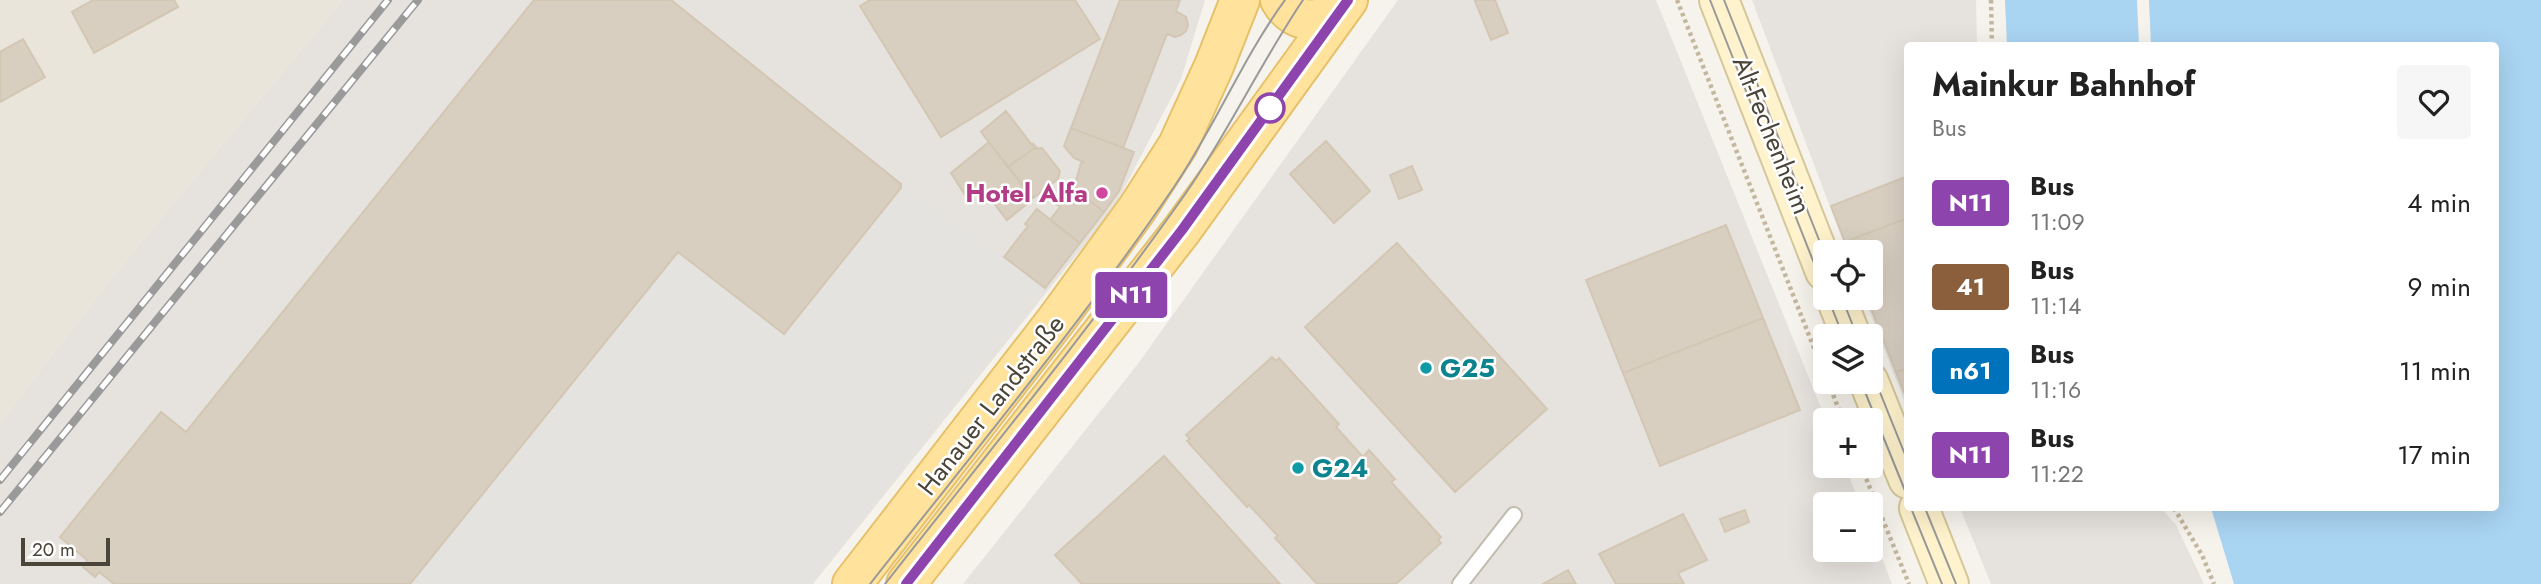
<!DOCTYPE html>
<html lang="en">
<head>
<meta charset="utf-8">
<style>
	body { margin:0; font-family:Jost,sans-serif; background:#f6f6f6; color:#222; height:100vh; display:flex; flex-direction:column; font-size:26px; white-space:nowrap }
	* { box-sizing:border-box; margin:0 }
	p { font-size:23px; color:#767676 }
	.icon { flex:none; width:38px; height:38px; fill:none; stroke:currentColor; stroke-width:2; stroke-linecap:round; stroke-linejoin:round }
	.map { position:relative; flex:1; overflow:hidden }
	.sheet { position:absolute; left:1904px; top:42px; width:595px; height:469px; display:flex; flex-direction:column; background:#fff; border-radius:7px; box-shadow:0 7px 28px #0002 }
	.sheet>* { flex:none }
	.badge { padding:0 14px; border-radius:5px; font-size:24px; line-height:46px }
	.buttons { position:absolute; left:1813px; top:240px; display:grid; gap:14px }
	.buttons a { display:grid; place-items:center; width:70px; height:70px; border-radius:7px; background:#fff; box-shadow:0 7px 28px #0002; font-size:35px }
	.scale { position:absolute; left:21px; bottom:18px; width:89px; box-sizing:border-box; padding-left:7px; border:4px solid #4b4439; border-top:0; font-size:19px; line-height:24px; white-space:nowrap; color:#4b4439; -webkit-text-stroke:5px #fff; paint-order:stroke }
	.map>.badge { position:absolute; translate:-50% -50%; box-shadow:0 0 0 4px #fff }
	.round { display:grid; place-items:center; flex:none; width:74px; height:74px; border-radius:7px; background:#f6f6f6 }
	.headline { display:flex; align-items:center; justify-content:space-between; height:119px; padding:0 28px }
	h1 { font-size:33px; font-weight:700; line-height:52px }
	ul { padding:0; list-style:none }
	li { display:flex; align-items:center; gap:21px; height:84px; padding:0 28px }
	li div { flex:1 }
	li b { display:block; font-size:26px }
	li em { font-style:normal }
	li .badge { min-width:77px; font-weight:700; text-align:center }
	.map>svg:first-child { display:block }
	.residential { fill:#eae5da }
	.industrial { fill:#e6e2dd }
	.parking { fill:#e5e3e0 }
	.water { fill:#a9d4f2 }
	.building { fill:#d8cfc1; stroke:#d3c7b4; stroke-width:2 }
	.lines { fill:none; stroke-linecap:round; stroke-linejoin:round }
	.lane-casing { stroke:#c2bbae; stroke-width:18 }
	.secondary-casing { stroke:#d6c79b; stroke-width:42 }
	.primary-casing { stroke:#e6c16a; stroke-width:42 }
	.path { stroke:#c4b79f; stroke-width:4.5; stroke-dasharray:3.5 3.5; stroke-linecap:butt }
	.lane { stroke:#fff; stroke-width:14 }
	.secondary { stroke:#fff3cd; stroke-width:38 }
	.primary { stroke:#ffe39c; stroke-width:38 }
	.tram { stroke:#9a9a9a; stroke-width:2 }
	.rail-casing { stroke:#9a9a9a; stroke-width:8 }
	.rail { stroke:#fff; stroke-width:5; stroke-dasharray:16; stroke-linecap:butt }
	.line-casing { stroke:#fff; stroke-width:16 }
	.line { stroke:#8e44ad; stroke-width:10 }
	.stop-dot { fill:#fff; stroke:#8e44ad; stroke-width:3.5 }
	.hotel-dot { fill:#d1479c; stroke:#fff; stroke-width:2.5 }
	.culture-dot { fill:#0f9aa8; stroke:#fff; stroke-width:2.5 }
	.labels { text-anchor:middle; dominant-baseline:central; stroke-width:5; stroke-linejoin:round; paint-order:stroke }
	.street-label { font-size:26px; fill:#4b4439; stroke:#fff }
	.hotel-label { font-size:26px; font-weight:bold; fill:#b23c85; stroke:#fff; text-anchor:end }
	.culture-label { font-size:26px; font-weight:bold; fill:#0d838f; stroke:#fff; text-anchor:start }
</style>
</head>
<body>
<div class="map">
<svg width="2541" height="584" viewBox="0 0 2541 584">
	<rect width="100%" height="100%" fill="#f6f3ec"/>
	<path class="residential" d="M0 0H343L114 275 0 423Z"/>
	<path class="industrial" d="M343 0H1205L1181 79 1114 208 813 584H0V423L114 275Z
		M1398 0H1656L1826 420 1825 466H1845L1860 504H1825V550H1871V530L1892 584H963L1137 365Z
		M1752 0H1976L1977 45 1908 46 1907 408 1864 298H1871V252H1847Z
		M1960 508H2161L2176 525 2204 584H1991Z"/>
	<path class="parking" d="M901 184 1043 286 811 584H410L678 252 781 334H784L901 188Z"/>
	<path class="water" d="M2005 0H2137L2139 45H2007Z
		M2149 0H2541V584H2234L2211 508H2496V46L2151 45Z"/>
	<path class="building" d="M93 0H174L178 7 94 53 72 12Z
		M534 0H671L901 184V188L784 334 678 252 410 584H114L99 572 95 577 83 567 87 562 86 559 60 537 161 412 186 432Z
		M870 0H1075L1100 39 941 137 860 6Z
		M1120 0H1180L1176 11 1186 17 1188 25 1186 31 1181 35 1175 37 1167 34 1123 148 1071 128Z
		M1477 0H1495L1508 33 1491 40 1475 1Z
		M23 39 45 77 0 102V52Z
		M1006 111 1032 145 1033 144 1037 148 1033 149 1008 167 981 132Z
		M1071 128 1134 152 1119 191 1104 212 1074 188 1081 163 1084 162 1074 158 1064 146Z
		M1326 141 1370 191 1334 223 1290 174Z
		M989 142 1030 194 1025 199 1028 203 1007 220 982 188 968 200 951 173Z
		M1042 148 1060 171 1058 179 1033 198 1008 167 1033 149Z
		M1412 166 1422 190 1399 199 1390 175Z
		M1908 176V218L1845 242 1831 206Z
		M1068 187 1072 190 1074 188 1104 212 1080 243 1050 220 1060 207 1055 203Z
		M1037 209 1080 243 1045 288 1004 257 1028 226 1025 224Z
		M1908 218V368L1896 372 1867 298H1871V252H1849L1845 242Z
		M1726 225 1763 318 1623 373 1586 280Z
		M1397 243 1547 409 1455 492 1305 327Z
		M1763 318 1800 410 1660 466 1623 373Z
		M1272 357 1276 361 1279 358 1339 424 1336 427 1363 457 1369 450 1395 479 1391 482 1441 537 1438 540 1441 543 1396 584H1317L1275 538 1278 536 1249 505 1247 507 1187 441 1190 439 1186 435Z
		M1908 368V400H1907L1896 372Z
		M1164 456 1280 584H1082L1055 555Z
		M1824 464 1839 466 1840 468 1827 473Z
		M1745 510 1749 522 1725 532 1720 519Z
		M1683 514 1707 560 1678 573 1684 584H1616L1599 554Z
		M1568 570 1576 584H1543Z"/>
	<g class="lines">
		<defs>
			<path id="lane" d="M1460 584 1514 515"/>
			<path id="secondary" d="M1719 0 1825 271
				M1836 298 1851 336
				M1869 382 1908 479
				M1919 508 1949 584"/>
			<path id="primary" d="M1280 0C1297 29 1328 23 1347 0
				M852 584 1057 319 1137 209 1178 145 1214 66 1240 0
				M906 584 1182 230 1348 0"/>
		</defs>
		<use href="#lane" class="lane-casing"/>
		<use href="#secondary" class="secondary-casing"/>
		<use href="#primary" class="primary-casing"/>
		<path class="path" d="M1677 0 1825 376
			M1991 0 1992 46
			M1828 382 1843 420
			M1861 466 1909 584
			M2174 508 2202 555 2214 584"/>
		<use href="#lane" class="lane"/>
		<use href="#secondary" class="secondary"/>
		<use href="#primary" class="primary"/>
		<path class="tram" d="M1710 0 1825 291
			M1724 0 1825 255
			M1828 298 1843 336
			M1842 298 1857 336
			M1871 370 1908 462
			M1861 382 1908 498
			M1911 508 1942 584
			M1925 508 1956 584
			M870 584C973 453 1080 325 1174 187 1215 127 1242 59 1285 0
			M885 584C983 459 1084 336 1176 207 1224 141 1258 67 1303 0"/>
		<defs>
			<path id="rail" d="M0 480 388 0
				M0 512 418 0"/>
		</defs>
		<use href="#rail" class="rail-casing"/>
		<use href="#rail" class="rail"/>
	</g>
	<g class="lines">
		<defs>
			<path id="line" d="M906 584 1182 230 1348 0"/>
		</defs>
		<use href="#line" class="line-casing"/>
		<use href="#line" class="line"/>
	</g>
	<circle class="stop-dot" cx="1270" cy="108" r="14"/>
	<circle class="hotel-dot" cx="1102" cy="193" r="7"/>
	<g class="culture-dot">
		<circle cx="1426" cy="368" r="7"/>
		<circle cx="1298" cy="468" r="7"/>
	</g>
	<g class="labels">
		<g class="street-label">
			<text transform="translate(1772 135) rotate(68)">Alt-Fechenheim</text>
			<text transform="translate(991 405) rotate(-52)">Hanauer Landstraße</text>
		</g>
		<g class="hotel-label">
			<text x="1088" y="193">Hotel Alfa</text>
		</g>
		<g class="culture-label">
			<text x="1440" y="368">G25</text>
			<text x="1312" y="468">G24</text>
		</g>
	</g>
</svg>
<div class="buttons">
<a><svg class="icon" aria-label="locate" viewBox="0 0 24 24"><circle cx="12" cy="12" r="6"/><path d="M12 2v4M12 18v4M2 12h4M18 12h4"/></svg></a>
<a><svg class="icon" aria-label="layers" viewBox="0 0 24 24"><path d="M12 4l9 5-9 5-9-5zM3 14l9 5 9-5"/></svg></a>
<a>+</a>
<a>−</a>
</div>
<div class="scale">20 m</div>
<b class="badge" style="left:1131px;top:295px;background:#8e44ad;color:#fff">N11</b>
<section class="sheet">
<div class="headline"><div><h1>Mainkur Bahnhof</h1><p>Bus</p></div><a class="round"><svg class="icon" aria-label="heart" viewBox="0 0 24 24"><path d="M12 20l-8-8c-3-5 5-10 8-4 3-6 11-1 8 4z"/></svg></a></div>
<ul>
<li><span class="badge" style="background:#8e44ad;color:#fff">N11</span><div><b>Bus</b><p>11:09</p></div><em>4 min</em></li>
<li><span class="badge" style="background:#8b5e3c;color:#fff">41</span><div><b>Bus</b><p>11:14</p></div><em>9 min</em></li>
<li><span class="badge" style="background:#0072bc;color:#fff">n61</span><div><b>Bus</b><p>11:16</p></div><em>11 min</em></li>
<li><span class="badge" style="background:#8e44ad;color:#fff">N11</span><div><b>Bus</b><p>11:22</p></div><em>17 min</em></li>
</ul>
</section>
</div>
</body>
</html>
